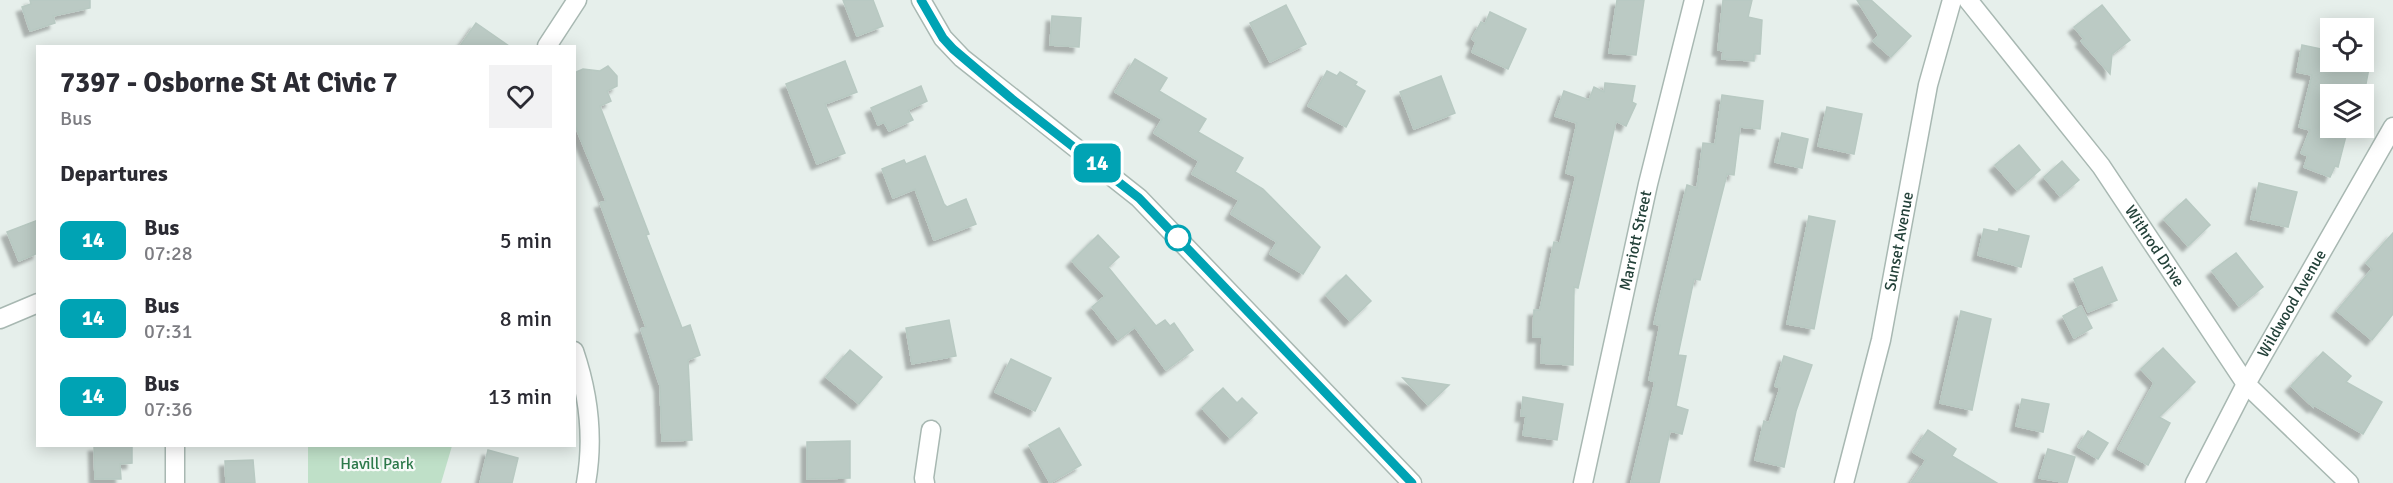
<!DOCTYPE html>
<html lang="en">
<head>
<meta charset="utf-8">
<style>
	body { margin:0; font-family:Signika,sans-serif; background:#f2f2f3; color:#2b2b33; height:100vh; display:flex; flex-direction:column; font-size:22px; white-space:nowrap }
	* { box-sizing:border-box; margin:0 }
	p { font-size:20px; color:#7c7c81 }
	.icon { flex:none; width:33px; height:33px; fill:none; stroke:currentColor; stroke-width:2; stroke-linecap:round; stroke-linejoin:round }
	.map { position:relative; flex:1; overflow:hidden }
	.side { position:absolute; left:36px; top:45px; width:540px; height:402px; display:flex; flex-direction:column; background:#fff; border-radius:0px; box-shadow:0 3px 15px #0003 }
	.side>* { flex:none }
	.badge { padding:0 12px; border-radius:9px; font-size:21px; line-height:39px }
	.buttons { position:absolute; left:2320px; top:18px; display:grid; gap:12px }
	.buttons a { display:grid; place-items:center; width:54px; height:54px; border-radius:0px; background:#fff; box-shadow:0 3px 15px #0003; font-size:30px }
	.map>.badge { position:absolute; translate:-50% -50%; box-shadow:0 0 0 3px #fff }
	h2 { padding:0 24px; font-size:22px; line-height:54px }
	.round { display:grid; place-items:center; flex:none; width:63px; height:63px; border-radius:0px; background:#f2f2f3 }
	.summary { display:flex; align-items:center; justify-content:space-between; height:102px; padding:0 24px }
	h1 { font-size:28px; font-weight:700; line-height:45px }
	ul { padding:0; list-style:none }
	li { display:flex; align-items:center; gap:18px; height:78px; padding:0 24px }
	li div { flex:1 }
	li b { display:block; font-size:22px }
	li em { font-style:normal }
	li .badge { min-width:66px; font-weight:700; text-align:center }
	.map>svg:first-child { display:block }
	.green { fill:#bfe0c8 }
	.building { fill:#bbcac4; stroke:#b8c9c2; stroke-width:1.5; filter:url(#shadow) }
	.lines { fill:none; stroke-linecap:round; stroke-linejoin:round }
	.minor-casing { stroke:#a8b8b2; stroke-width:21 }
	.tertiary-casing { stroke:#a8b8b2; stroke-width:21 }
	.minor { stroke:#fff; stroke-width:18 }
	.tertiary { stroke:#fff; stroke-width:18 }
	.line-casing { stroke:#fff; stroke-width:14 }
	.line { stroke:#00a3b4; stroke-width:9 }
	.stop-dot { fill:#fff; stroke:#00a3b4; stroke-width:3 }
	.labels { text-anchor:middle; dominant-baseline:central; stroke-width:4.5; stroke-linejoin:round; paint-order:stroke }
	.street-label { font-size:16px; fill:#24423a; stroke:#f7fbf9 }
	.park-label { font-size:16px; fill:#2d7a4b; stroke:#f7fbf9 }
</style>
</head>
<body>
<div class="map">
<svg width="2393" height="483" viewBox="0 0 2393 483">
	<defs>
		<filter id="shadow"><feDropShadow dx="-5.5" dy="5.5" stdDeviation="1.5" flood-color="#0004"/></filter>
	</defs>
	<rect width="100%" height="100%" fill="#e6efeb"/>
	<path class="green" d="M308 446H452L441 483H308Z"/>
	<path class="building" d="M30 0H90V8L53 16 55 23 30 31 22 7 31 4Z
		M843 0H873L883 26 857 36Z
		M1617 0H1644L1636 55 1609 53Z
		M1723 0H1752L1748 17 1762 20 1760 54H1754V61L1722 59 1723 51 1718 50Z
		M1857 0H1871L1911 36 1891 57 1873 41 1879 35Z
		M1286 5 1306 44 1270 62 1250 23Z
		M2102 5 2130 40 2112 54 2110 74 2081 41 2084 39 2074 27Z
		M1490 12 1526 29 1508 69 1472 52 1476 42 1472 39 1481 22 1485 24Z
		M1052 16 1081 18 1079 47 1050 45Z
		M476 23 509 46H460Z
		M2302 45 2331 51V62H2364V57L2371 58 2364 94H2331V128H2348L2338 167 2335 166 2330 177 2304 167 2308 156 2301 153 2310 130 2299 127 2312 75 2297 72Z
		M1135 59 1167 78 1159 91 1206 119 1198 132 1243 158 1235 172 1263 189 1320 247 1303 274 1270 254 1277 242 1231 214 1239 200 1192 174 1199 161 1154 133 1162 119 1115 92Z
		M845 61 857 92 825 104 845 153 817 164 786 84Z
		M608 66 617 76V86L607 91 611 101 600 106 601 109 649 234 646 235 682 328 690 325 700 355 688 360 692 440 662 441 660 386 641 329 646 327 600 203 606 201 574 123V73L583 69 600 71Z
		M1327 71 1337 76 1340 72 1357 82 1355 85 1365 91 1346 127 1308 106Z
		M1441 76 1455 113 1414 129 1400 92Z
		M1605 83 1635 86 1632 102 1636 104 1626 126 1616 121 1578 288 1574 287 1573 365 1541 363 1542 337H1533L1534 310H1540L1554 242 1560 243 1576 176 1566 173 1577 123 1555 116 1564 91 1589 100 1594 87 1604 92Z
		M921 86 927 101 908 110 913 120 889 131 884 122 878 125 871 108Z
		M1722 95 1763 101 1760 129 1740 127 1734 175 1727 174 1700 280 1694 279 1678 355 1686 356 1676 406 1688 410 1682 434 1670 431 1659 483H1631L1655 382 1649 380 1660 325 1654 324 1662 289 1687 185 1697 188 1703 143 1715 144Z
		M1827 107 1862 114 1854 154 1818 146Z
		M1782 133 1808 139 1802 168 1775 162Z
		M2019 145 2040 170 2017 190 1995 165Z
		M925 156 944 204 947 207 966 199 976 224 934 240 915 189 893 198 882 169 904 160 906 164Z
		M2062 161 2079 180 2060 196 2044 177Z
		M2259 183 2297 192 2288 227 2251 219Z
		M2186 199 2210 225 2188 246 2164 219Z
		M1809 216 1835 221 1814 329 1787 324Z
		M38 220V253L19 261 7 232Z
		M1984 229 1998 232 1999 229 2029 236 2021 267 1978 255Z
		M2393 233V314L2372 340 2337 311 2372 269 2366 263Z
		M1098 235 1119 257 1108 267 1156 326 1165 320 1170 326 1174 323 1193 350 1166 370 1135 327 1118 340 1092 307 1105 296 1072 261Z
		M2236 253 2263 287 2239 306 2212 271Z
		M2102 267 2117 300 2088 312 2074 279Z
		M1346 275 1371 301 1350 321 1326 295Z
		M2081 306 2092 328 2074 338 2063 316Z
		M1961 311 1991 319 1972 410 1940 403Z
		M949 320 956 356 912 364 906 328Z
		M2163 348 2195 382 2159 417 2170 423 2148 465 2118 449 2154 383 2141 369Z
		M850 350 882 377 859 404 826 377Z
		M2323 352 2351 376 2346 382 2382 402 2363 434 2314 405 2313 407 2291 386Z
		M1784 356 1812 365 1796 411 1784 467 1755 460 1764 421 1769 423 1780 388 1775 386Z
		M1011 359 1051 378 1035 411 995 392Z
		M1403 378 1449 385 1428 405Z
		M1223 388 1237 403 1242 398 1257 413 1230 438 1202 408Z
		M1523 397 1563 404 1557 440 1523 435 1526 416H1521Z
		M2022 399 2049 404 2043 432 2016 426Z
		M1059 428 1081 465 1050 483 1029 445Z
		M1928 430 1956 449 1952 456 1997 483H1911L1926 460 1913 452Z
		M2088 431 2108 443 2098 459 2078 447Z
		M850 441V478L807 479V442Z
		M94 446H132V463L120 464 121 479H95Z
		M2048 449 2075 457 2067 483 2039 478Z
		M488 450 518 458 512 483H480Z
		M253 460 255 483H226L225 461Z"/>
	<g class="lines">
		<defs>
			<g id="minor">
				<path id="s1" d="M1968 0 2101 166 2246 384 2349 483"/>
				<path d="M547 46 577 0"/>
				<path d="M0 319 38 303"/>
				<path d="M574 351C589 395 594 438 586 483"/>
				<path d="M175 446V483"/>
				<path d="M925 483 924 478 931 430"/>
				<path id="s2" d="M1583 483 1648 184 1694 0"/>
				<path id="s3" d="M1844 483 1881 340 1928 85 1952 0"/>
				<path id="s4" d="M2195 483 2246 384 2393 127"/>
			</g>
			<path id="tertiary" d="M921 0 943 38 962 58 1139 198 1412 483"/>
		</defs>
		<use href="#minor" class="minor-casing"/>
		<use href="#tertiary" class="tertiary-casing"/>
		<use href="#minor" class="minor"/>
		<use href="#tertiary" class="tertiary"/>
	</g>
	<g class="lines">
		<defs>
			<path id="line" d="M921 0 943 38 953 49 1012 99 1139 198 1412 483"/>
		</defs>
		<use href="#line" class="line-casing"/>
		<use href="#line" class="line"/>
	</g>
	<circle class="stop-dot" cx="1178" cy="238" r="12"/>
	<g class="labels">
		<g class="street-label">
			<text stroke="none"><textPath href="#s2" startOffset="248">Marriott Street</textPath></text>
			<text stroke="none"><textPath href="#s3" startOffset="248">Sunset Avenue</textPath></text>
			<text stroke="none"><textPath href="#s1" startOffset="309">Withrod Drive</textPath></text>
			<text stroke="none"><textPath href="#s4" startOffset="204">Wildwood Avenue</textPath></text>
		</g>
		<g class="park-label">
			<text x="377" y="464">Havill Park</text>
		</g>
	</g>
</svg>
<div class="buttons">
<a><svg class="icon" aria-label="locate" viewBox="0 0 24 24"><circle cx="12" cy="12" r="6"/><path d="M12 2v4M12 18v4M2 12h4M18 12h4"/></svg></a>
<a><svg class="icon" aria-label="layers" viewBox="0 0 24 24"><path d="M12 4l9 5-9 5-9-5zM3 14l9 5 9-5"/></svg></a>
</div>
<b class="badge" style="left:1097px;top:163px;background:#00a3b4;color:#fff">14</b>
<section class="side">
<div class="summary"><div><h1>7397 - Osborne St At Civic 7</h1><p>Bus</p></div><a class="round"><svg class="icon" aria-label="heart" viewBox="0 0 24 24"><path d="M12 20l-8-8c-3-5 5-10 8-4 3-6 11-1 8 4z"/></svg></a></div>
<h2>Departures</h2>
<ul>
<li><span class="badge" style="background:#00a3b4;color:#fff">14</span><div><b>Bus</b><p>07:28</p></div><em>5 min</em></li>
<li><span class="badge" style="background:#00a3b4;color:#fff">14</span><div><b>Bus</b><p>07:31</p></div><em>8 min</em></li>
<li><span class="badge" style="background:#00a3b4;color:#fff">14</span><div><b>Bus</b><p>07:36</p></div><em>13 min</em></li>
</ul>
</section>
</div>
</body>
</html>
